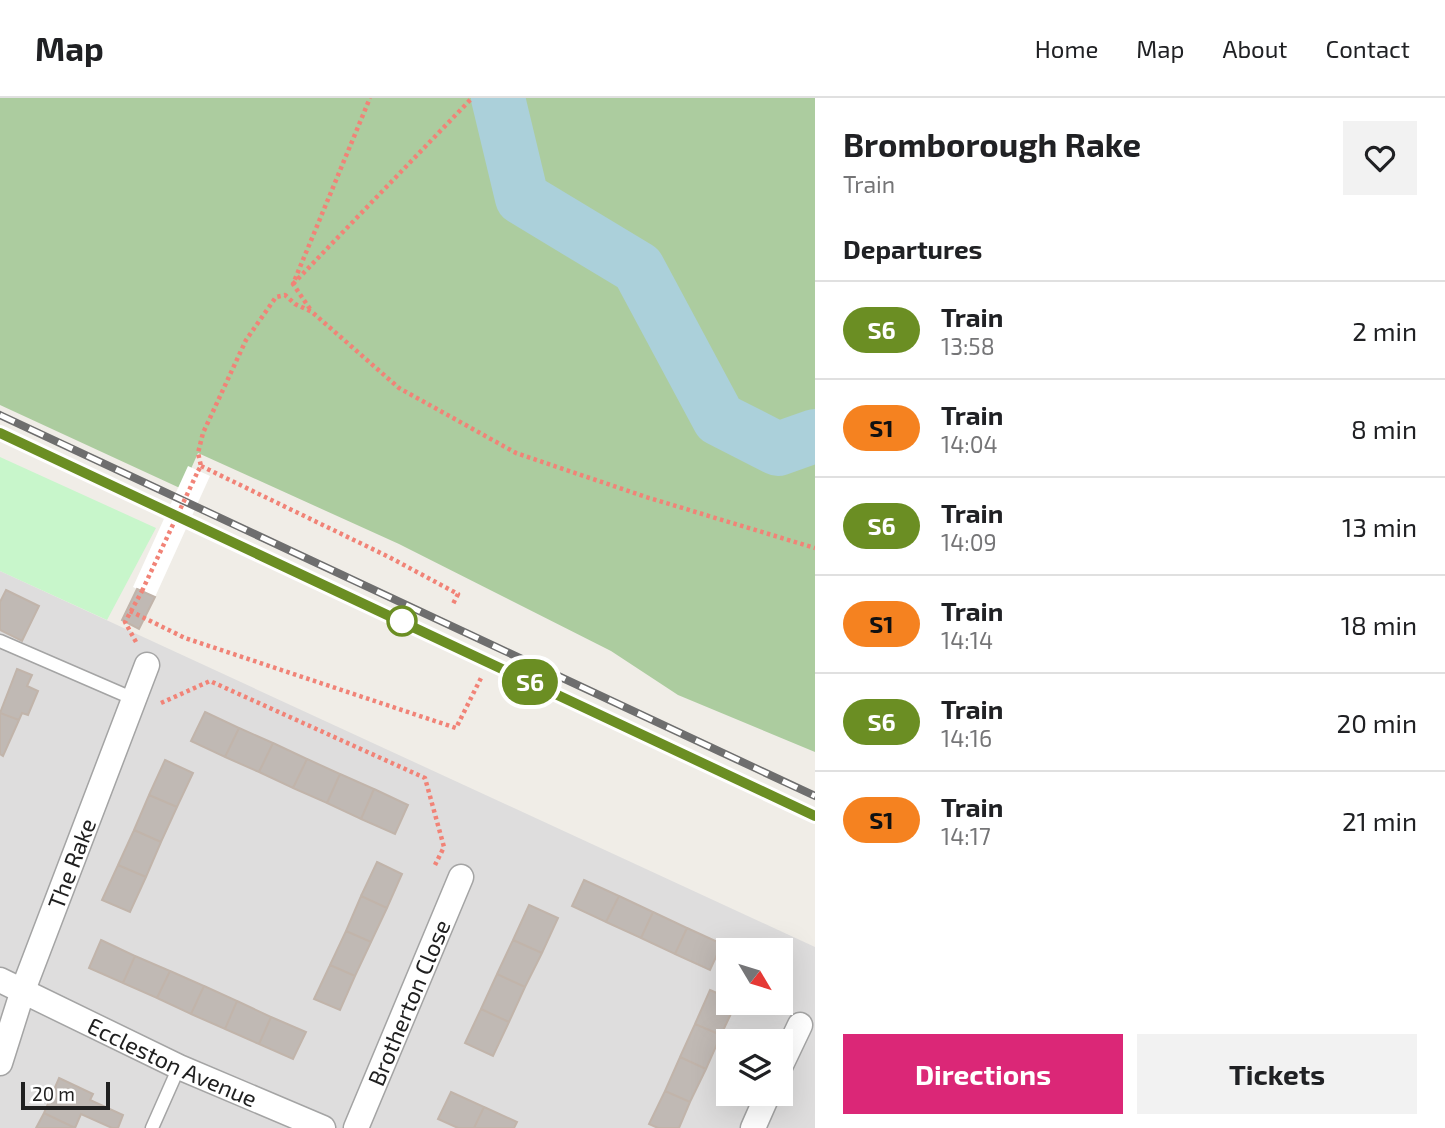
<!DOCTYPE html>
<html lang="en">
<head>
<meta charset="utf-8">
<style>
	body { margin:0; font-family:"Exo 2",sans-serif; background:#f2f2f2; color:#202124; height:100vh; display:flex; flex-direction:column; font-size:26px; white-space:nowrap }
	* { box-sizing:border-box; margin:0 }
	p { font-size:23px; color:#757577 }
	.icon { flex:none; width:38px; height:38px; fill:none; stroke:currentColor; stroke-width:2; stroke-linecap:round; stroke-linejoin:round }
	.map { position:relative; flex:1; overflow:hidden }
	.details { display:flex; flex-direction:column; background:#fff; width:630px }
	.details>* { flex:none }
	.badge { padding:0 14px; border-radius:23px; font-size:24px; line-height:46px }
	.needle { width:46px; rotate:128deg }
	.fabs { position:absolute; left:716px; top:840px; display:grid; gap:14px }
	.fabs a { display:grid; place-items:center; width:77px; height:77px; border-radius:0px; background:#fff; box-shadow:0 7px 28px #0002; font-size:35px }
	.scale { position:absolute; left:21px; bottom:18px; width:89px; box-sizing:border-box; padding-left:7px; border:4px solid #202020; border-top:0; font-size:19px; line-height:24px; white-space:nowrap; color:#202020; -webkit-text-stroke:5px #fff; paint-order:stroke }
	.map>.badge { position:absolute; translate:-50% -50%; box-shadow:0 0 0 4px #fff }
	h2 { padding:0 28px; font-size:26px; line-height:63px }
	.round { display:grid; place-items:center; flex:none; width:74px; height:74px; border-radius:0px; background:#f2f2f2 }
	.summary { display:flex; align-items:center; justify-content:space-between; height:119px; padding:0 28px }
	h1 { font-size:33px; font-weight:700; line-height:52px }
	.primary-button { display:flex; gap:14px; margin-top:auto; padding:14px 28px }
	.primary-button a { flex:1; height:80px; border-radius:0px; background:#db2777; color:#fff; font-size:28px; font-weight:700; line-height:80px; text-align:center }
	.primary-button a+a { background:#f2f2f2; color:#202124 }
	ul { padding:0; list-style:none }
	li { display:flex; align-items:center; gap:21px; height:98px; padding:0 28px; border-top:2px solid #e0e0e0 }
	li div { flex:1 }
	li b { display:block; font-size:26px }
	li em { font-style:normal }
	li .badge { min-width:77px; font-weight:700; text-align:center }
	header { display:flex; align-items:center; gap:42px; box-sizing:border-box; height:98px; padding:0 35px; background:#fff; border-bottom:2px solid #e0e0e0 }
	header strong { font-size:33px }
	nav { display:flex; gap:38px; margin-inline-start:auto; font-size:24px }
	main { display:flex; flex:1; min-height:0 }
	.map>svg:first-child { display:block }
	.residential { fill:#dedddd; fill-rule:evenodd }
	.forest { fill:#accc9f }
	.park { fill:#c8f6cb }
	.pier { fill:#fff }
	.lines { fill:none; stroke-linecap:round; stroke-linejoin:round }
	.river { stroke:#abd0da; stroke-width:54 }
	.building { fill:#c0b9b4; stroke:#c1b4aa; stroke-width:2 }
	.lane-casing { stroke:#a4a4a4; stroke-width:15 }
	.street-casing { stroke:#a4a4a4; stroke-width:27 }
	.path { stroke:#f18377; stroke-width:4.5; stroke-dasharray:3.5 3.5; stroke-linecap:butt }
	.lane { stroke:#fff; stroke-width:12 }
	.street { stroke:#fff; stroke-width:24 }
	.rail-casing { stroke:#6e6e6e; stroke-width:8 }
	.rail { stroke:#fff; stroke-width:5; stroke-dasharray:16; stroke-linecap:butt }
	.path-bridge { stroke:#f18377; stroke-width:4.5; stroke-dasharray:3.5 3.5; stroke-linecap:butt }
	.line-casing { stroke:#fff; stroke-width:16 }
	.line { stroke:#6b8e23; stroke-width:10 }
	.stop-dot { fill:#fff; stroke:#6b8e23; stroke-width:3.5 }
	.labels { text-anchor:middle; dominant-baseline:central; stroke-width:7; stroke-linejoin:round; paint-order:stroke }
	.street-label { font-size:23px; fill:#202020; stroke:#fff }
</style>
</head>
<body>
<header>
<strong>Map</strong>
<nav><a>Home</a><a>Map</a><a>About</a><a>Contact</a></nav>
</header>
<main>
<div class="map">
<svg width="815" height="1030" viewBox="0 0 815 1030">
	<rect width="100%" height="100%" fill="#f0ede7"/>
	<path class="residential" d="M0 473 815 849V1030H0ZM728 852H780V905H728ZM728 943H780V996H728Z"/>
	<path class="forest" d="M0 0H815V654L678 597 611 553 399 446 198 355 182 391 0 307Z"/>
	<path class="park" d="M0 359 156 430 107 522 0 473Z"/>
	<path class="pier" d="M188 368 210 378 155 499 133 489Z"/>
	<g class="lines">
		<path class="river" d="M498 0 522 100 638 170 719 321 778 351 815 338"/>
	</g>
	<path class="building" d="M137 491 155 499 139 531 122 522Z
		M6 492 39 508 22 543 0 532V504Z
		M17 571 32 577 27 588 38 593 28 617 22 615 19 622 0 615Z
		M205 614 239 630 225 659 191 643Z
		M0 615 19 622 3 658 0 656Z
		M239 630 273 645 259 674 225 659Z
		M273 645 307 661 293 690 259 674Z
		M307 661 340 676 327 705 293 690Z
		M165 662 193 675 177 709 149 697Z
		M340 676 374 691 361 721 327 705Z
		M374 691 408 707 395 736 361 721Z
		M149 697 177 709 161 744 134 732Z
		M134 732 161 744 146 779 118 767Z
		M377 764 402 776 387 810 361 798Z
		M118 767 146 779 130 814 102 802Z
		M584 782 619 798 606 824 572 808Z
		M361 798 387 810 371 844 346 833Z
		M619 798 653 814 641 840 606 824Z
		M529 807 558 820 542 855 513 842Z
		M653 814 687 830 675 856 641 840Z
		M687 830 722 846 710 872 675 856Z
		M346 833 371 844 355 878 330 867Z
		M101 842 135 858 123 885 89 870Z
		M513 842 542 855 525 889 497 876Z
		M135 858 170 873 157 900 123 885Z
		M330 867 355 878 340 912 314 901Z
		M170 873 204 888 191 916 157 900Z
		M497 876 525 889 509 924 481 911Z
		M204 888 237 903 225 931 191 916Z
		M710 892 728 900V905H736L721 937 695 926Z
		M237 903 271 919 259 946 225 931Z
		M481 911 509 924 493 958 465 945Z
		M271 919 306 934 293 961 259 946Z
		M695 926 721 937 706 971 680 959Z
		M680 959 706 971 690 1004 665 993Z
		M59 980 93 996 90 1002 123 1017 118 1030H112L81 1016 75 1030 44 1015Z
		M665 993 690 1004 679 1030H658L649 1026Z
		M451 994 484 1009 474 1030H458L438 1021Z
		M484 1009 517 1024 514 1030H474Z
		M44 1015 75 1030H36Z"/>
	<g class="lines">
		<defs>
			<path id="lane" d="M0 543 134 601
				M152 1030 179 969"/>
			<g id="street">
				<path id="s1" d="M0 882 179 969 323 1030"/>
				<path id="s2" d="M0 965 23 892 147 567"/>
				<path d="M780 969 800 927"/>
				<path id="s3" d="M356 1030 461 779"/>
				<path d="M753 1030 768 996"/>
			</g>
		</defs>
		<use href="#lane" class="lane-casing"/>
		<use href="#street" class="street-casing"/>
		<path class="path" d="M293 186 472 0
			M310 211 293 186 370 0
			M201 368 389 459 458 496 452 508
			M198 373 201 368 198 355 203 335 246 242 276 199 285 197 295 206 312 214 399 290 516 355 646 399 815 450
			M130 513 185 540 456 630 481 580
			M136 544 125 524 142 493
			M161 605 210 583 425 680 444 749 435 767"/>
		<use href="#lane" class="lane"/>
		<use href="#street" class="street"/>
		<defs>
			<path id="rail" d="M0 317 815 698
				M0 335 815 717"/>
		</defs>
		<use href="#rail" class="rail-casing"/>
		<use href="#rail" class="rail"/>
		<path class="path-bridge" d="M142 493 198 373"/>
	</g>
	<g class="lines">
		<defs>
			<path id="line" d="M0 335 815 718"/>
		</defs>
		<use href="#line" class="line-casing"/>
		<use href="#line" class="line"/>
	</g>
	<circle class="stop-dot" cx="402" cy="523" r="14"/>
	<g class="labels">
		<g class="street-label">
			<text stroke="none"><textPath href="#s2" startOffset="212">The Rake</textPath></text>
			<text stroke="none"><textPath href="#s3" startOffset="136">Brotherton Close</textPath></text>
			<text stroke="none"><textPath href="#s1" startOffset="191">Eccleston Avenue</textPath></text>
		</g>
	</g>
</svg>
<div class="fabs">
<a><svg class="needle" viewBox="-14 -14 28 28"><path d="M0-13l5 13h-10z" fill="#e53935"/><path d="M0 13l5-13h-10z" fill="#757577"/></svg></a>
<a><svg class="icon" aria-label="layers" viewBox="0 0 24 24"><path d="M12 4l9 5-9 5-9-5zM3 14l9 5 9-5"/></svg></a>
</div>
<div class="scale">20 m</div>
<b class="badge" style="left:530px;top:584px;background:#6b8e23;color:#fff">S6</b>
</div>
<section class="details">
<div class="summary"><div><h1>Bromborough Rake</h1><p>Train</p></div><a class="round"><svg class="icon" aria-label="heart" viewBox="0 0 24 24"><path d="M12 20l-8-8c-3-5 5-10 8-4 3-6 11-1 8 4z"/></svg></a></div>
<h2>Departures</h2>
<ul>
<li><span class="badge" style="background:#6b8e23;color:#fff">S6</span><div><b>Train</b><p>13:58</p></div><em>2 min</em></li>
<li><span class="badge" style="background:#f58220;color:#111">S1</span><div><b>Train</b><p>14:04</p></div><em>8 min</em></li>
<li><span class="badge" style="background:#6b8e23;color:#fff">S6</span><div><b>Train</b><p>14:09</p></div><em>13 min</em></li>
<li><span class="badge" style="background:#f58220;color:#111">S1</span><div><b>Train</b><p>14:14</p></div><em>18 min</em></li>
<li><span class="badge" style="background:#6b8e23;color:#fff">S6</span><div><b>Train</b><p>14:16</p></div><em>20 min</em></li>
<li><span class="badge" style="background:#f58220;color:#111">S1</span><div><b>Train</b><p>14:17</p></div><em>21 min</em></li>
</ul>
<div class="primary-button"><a>Directions</a><a>Tickets</a></div>
</section>
</main>
</body>
</html>
